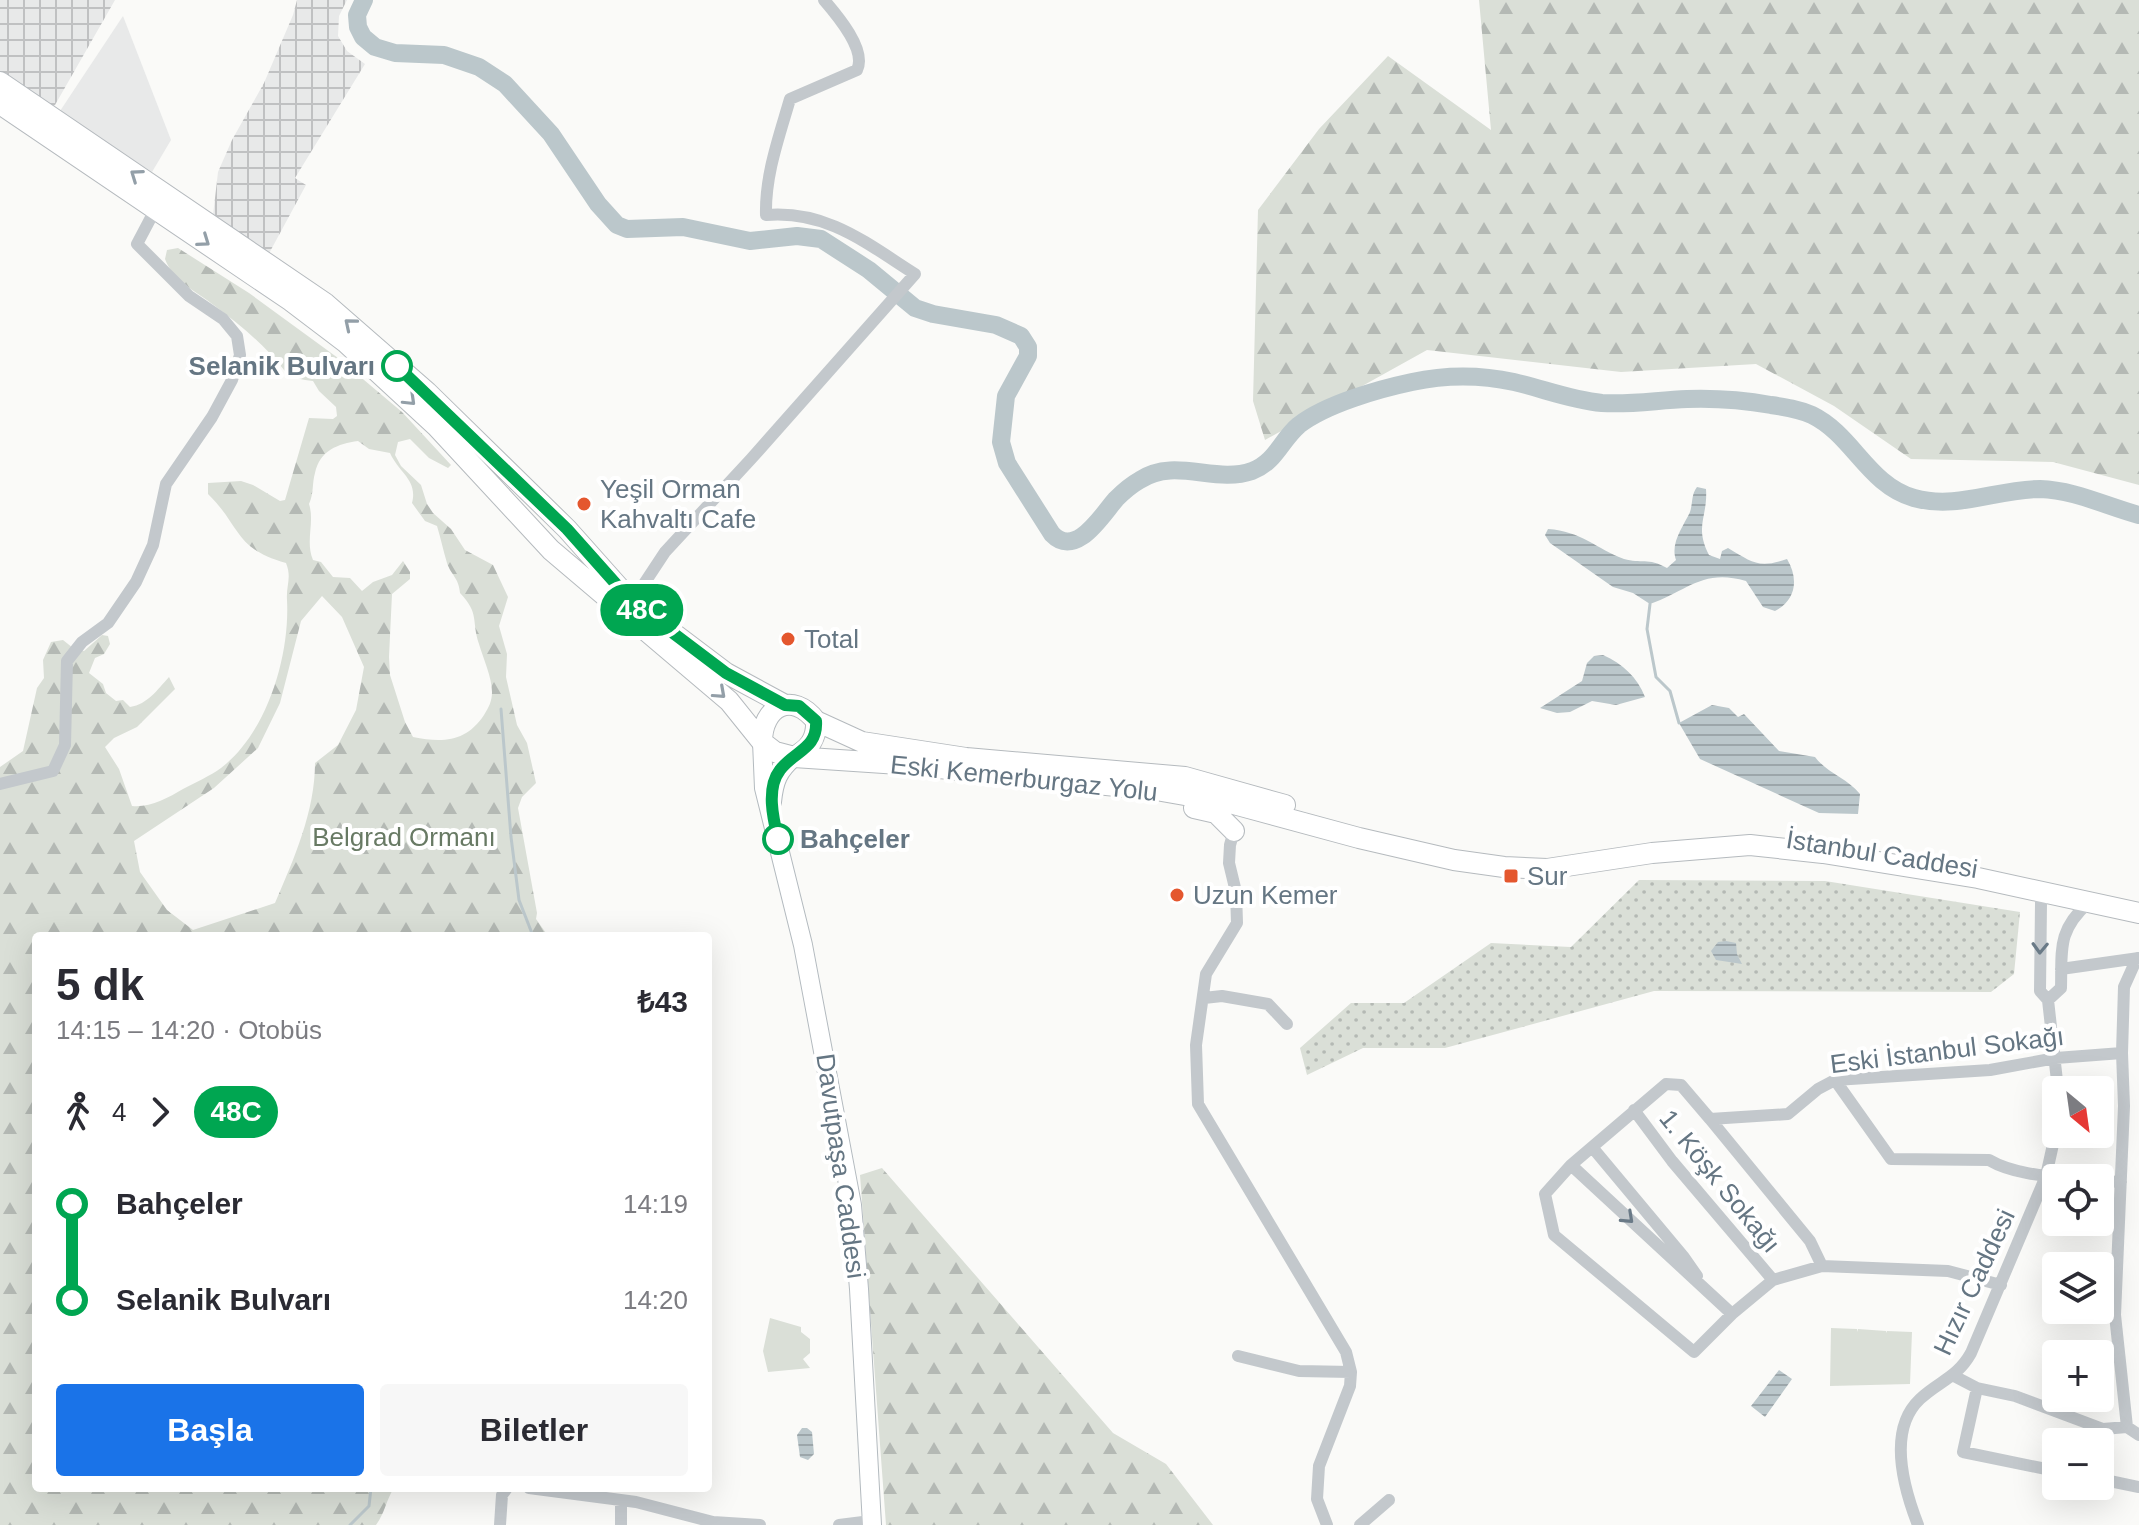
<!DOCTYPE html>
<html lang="tr">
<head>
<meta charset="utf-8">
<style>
	body { margin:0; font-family:Arial,sans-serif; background:#f7f7f7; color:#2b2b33; height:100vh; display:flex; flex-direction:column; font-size:30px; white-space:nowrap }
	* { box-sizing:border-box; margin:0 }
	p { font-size:26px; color:#7c7c81 }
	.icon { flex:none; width:44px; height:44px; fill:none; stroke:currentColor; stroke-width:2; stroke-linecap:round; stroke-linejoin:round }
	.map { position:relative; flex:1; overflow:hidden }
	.drawer { position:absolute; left:32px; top:932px; width:680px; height:560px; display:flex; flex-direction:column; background:#fff; border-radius:8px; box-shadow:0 8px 32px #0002 }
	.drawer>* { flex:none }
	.badge { padding:0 16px; border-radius:26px; font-size:28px; line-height:52px }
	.needle { width:52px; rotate:151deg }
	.buttons { position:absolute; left:2042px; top:1076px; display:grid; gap:16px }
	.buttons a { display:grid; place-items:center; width:72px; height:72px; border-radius:8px; background:#fff; box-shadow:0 8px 32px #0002; font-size:40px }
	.map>.badge { position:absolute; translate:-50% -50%; box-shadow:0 0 0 4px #fff }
	.legs { display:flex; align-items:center; gap:12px; height:88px; padding:0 24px; font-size:26px }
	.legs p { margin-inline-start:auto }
	.head { display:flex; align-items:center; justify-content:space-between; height:136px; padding:0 24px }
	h1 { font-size:44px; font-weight:700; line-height:60px }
	.cta { display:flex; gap:16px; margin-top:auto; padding:16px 24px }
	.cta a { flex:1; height:92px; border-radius:8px; background:#1a73e8; color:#fff; font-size:32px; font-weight:700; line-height:92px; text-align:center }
	.cta a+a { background:#f7f7f7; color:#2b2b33 }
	ul { padding:0 24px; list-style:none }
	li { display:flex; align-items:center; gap:28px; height:96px; font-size:30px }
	li i { display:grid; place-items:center; width:12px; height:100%; margin:0 10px; background:currentColor }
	li i::after { content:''; width:20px; height:20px; margin:-10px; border:6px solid; border-radius:50%; background:#fff }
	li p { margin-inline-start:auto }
	li:first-child i { background:linear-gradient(#0000 50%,currentColor 0) }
	li:last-child i { background:linear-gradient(currentColor 50%,#0000 0) }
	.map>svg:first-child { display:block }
	.built { fill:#e8e9e9 }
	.industrial { fill:url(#industrial-grid) }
	.grass { fill:url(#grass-dots) }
	.forest { fill:url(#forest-firs); fill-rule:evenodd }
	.green { fill:#dadfd7 }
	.water { fill:url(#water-rules) }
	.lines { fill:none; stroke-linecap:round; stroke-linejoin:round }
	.stream { stroke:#bbc7cb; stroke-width:3 }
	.river { stroke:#bbc7cb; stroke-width:18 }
	.secondary-casing { stroke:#b3babf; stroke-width:20 }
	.primary-casing { stroke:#b5babe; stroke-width:22 }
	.street { stroke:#c3c8cc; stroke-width:12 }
	.secondary { stroke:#fff; stroke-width:18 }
	.primary { stroke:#fff; stroke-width:20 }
	.oneway { stroke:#939fa8 }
	.oneway2 { stroke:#6a7a87 }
	.line-1-casing { stroke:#fff; stroke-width:18 }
	.line-1 { stroke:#00a651; stroke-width:12 }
	.stop-1-dot { fill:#fff; stroke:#00a651; stroke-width:4 }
	.poi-dot { fill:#e4572e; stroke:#fff; stroke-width:3 }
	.labels { text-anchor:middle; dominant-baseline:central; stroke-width:8; stroke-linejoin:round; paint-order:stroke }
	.stop-label { font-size:26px; font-weight:bold; fill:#657683; stroke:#fff; text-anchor:end }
	.poi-label { font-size:26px; fill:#657683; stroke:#fff; text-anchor:start }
	.street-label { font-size:26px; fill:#657683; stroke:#fff }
	.park-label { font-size:26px; fill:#687a64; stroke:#fff }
</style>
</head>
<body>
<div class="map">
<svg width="2139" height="1525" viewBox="0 0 2139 1525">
	<defs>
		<pattern id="industrial-grid" width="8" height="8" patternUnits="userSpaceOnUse" patternTransform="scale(2)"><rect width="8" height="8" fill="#e8e9e9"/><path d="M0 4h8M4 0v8" fill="none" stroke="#c0c1c2"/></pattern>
		<pattern id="grass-dots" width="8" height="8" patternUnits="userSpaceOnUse" patternTransform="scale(2)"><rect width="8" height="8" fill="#dadfd7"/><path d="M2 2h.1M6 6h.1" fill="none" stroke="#b4b9b4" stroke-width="1.8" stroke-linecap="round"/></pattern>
		<pattern id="forest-firs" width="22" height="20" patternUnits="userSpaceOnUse" patternTransform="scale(2)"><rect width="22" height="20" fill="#dadfd7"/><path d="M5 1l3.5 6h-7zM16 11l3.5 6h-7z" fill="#b4b9b4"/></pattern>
		<pattern id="water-rules" width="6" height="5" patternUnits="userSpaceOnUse" patternTransform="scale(2)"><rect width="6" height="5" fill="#bbc7cb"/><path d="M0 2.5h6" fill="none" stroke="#9ca6aa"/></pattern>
	</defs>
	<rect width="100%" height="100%" fill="#fafaf8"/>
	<path class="built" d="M123 16 171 140 152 172 60 111Z"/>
	<path class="industrial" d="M0 0H115L51 112 0 77Z
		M297 0H347L339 16 338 36 347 51 365 64 295 178 306 185 266 259 212 224 218 172 232 140 264 83 293 15Z"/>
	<path class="grass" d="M1639 880 1825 881 2020 912 2014 974 1991 992 1654 991 1445 1048H1363L1307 1075 1300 1048 1351 1003H1404L1491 943 1571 947Z"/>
	<path class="forest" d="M1479 0H2139V485L2053 462 1911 459 1834 406 1756 364 1621 372 1427 350 1265 440 1253 401 1258 210 1319 129 1388 56 1491 130Z
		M178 248 249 293 338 358 402 412 451 465 448 468 429 458 410 439 398 442 395 455 401 466 421 485 427 504 433 513 451 529 465 550 493 565 508 597 499 626 507 654 506 677 517 725 527 743 536 783 522 797 518 808 537 913 536 919 548 936H36V1488H394C386 1500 385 1513 376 1525H0V767L23 751 37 688 44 678 43 660 51 642 63 640 73 648 84 651 102 635 108 636 110 644 104 654 95 658 89 673 103 684 106 693 116 701 123 700 130 707C148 704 157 690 169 677L175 689 137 727 114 738 105 747 119 769 132 806C149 808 168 798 183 789 196 782 210 776 221 768 267 733 290 656 287 600 286 585 292 578 286 563 234 549 241 526 208 494V483L241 481 253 485 280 501 285 500 309 418 333 419 337 416 336 407 319 391 313 381C303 380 291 378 284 370 266 346 240 325 215 306 197 292 173 281 165 259L167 250ZM358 441 369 449 390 453C399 473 418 480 412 503L425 521 437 526C441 539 443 550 447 563 451 575 459 578 460 593 480 614 471 620 479 644 483 658 492 677 492 692 492 701 489 707 484 715 466 742 443 743 413 737L405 722 390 675 389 657 392 594 410 579V572L403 561 392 575 373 582 362 591 350 578 333 577 321 562 313 560C305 541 315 522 309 504 314 493 312 483 315 473 320 450 338 444 358 441ZM322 596 342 617 364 667 356 710 338 745 315 763C315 811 294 859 275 903L193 930 167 910 140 872 134 841 214 788 258 748 280 703 301 621Z
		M882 1168 1113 1433 1166 1464 1213 1525H886L860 1175Z"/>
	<path class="green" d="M770 1318 801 1327V1332L810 1339V1353L803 1359 810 1368 768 1372 763 1351Z
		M1831 1328 1857 1329V1332L1858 1329 1886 1331V1333L1887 1331 1912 1332 1910 1384 1830 1386Z"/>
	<path class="water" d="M1697 487 1706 489C1708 517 1694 526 1709 555L1720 559 1722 551 1728 548C1752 562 1758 569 1787 559 1799 579 1796 600 1775 611L1763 607 1746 581C1703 568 1687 591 1650 604L1633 593 1613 587 1550 543 1545 535 1548 529C1581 531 1597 549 1624 559 1641 564 1648 557 1667 568L1676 560C1670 543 1683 527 1690 512 1693 503 1691 495 1697 487Z
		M1603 655C1623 664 1637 677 1645 697L1616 705 1592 701 1570 712 1557 713 1540 708 1582 681 1587 663 1594 656Z
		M1712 705 1729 708 1738 717 1744 714 1779 751 1815 757C1827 773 1847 778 1860 794L1858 814 1819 813 1700 759 1679 723Z
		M1726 941 1736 943 1737 954 1742 964 1716 960 1711 951 1718 942Z
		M1779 1370 1792 1379 1765 1417 1751 1406Z
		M802 1428H807L812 1432 814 1454 808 1460 800 1457 797 1435Z"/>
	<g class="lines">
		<path class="stream" d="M1650 604 1647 629 1656 677 1670 691 1679 723
			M501 709 511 837 519 900 533 936
			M350 1525 369 1506 371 1488"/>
		<path class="river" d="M364 0 357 15 358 27 363 37 375 47 395 53 444 55 479 67 505 84 551 134 598 204 617 225 627 229 683 227 750 241 797 236 821 239 869 270 915 308 933 314 996 325 1021 336 1028 347V356L1006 396 1001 442 1007 463 1052 534C1076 559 1102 515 1116 499 1123 492 1131 485 1140 480 1175 457 1215 484 1252 471 1276 462 1281 440 1299 425 1326 404 1379 389 1412 382 1445 375 1481 375 1514 382 1544 389 1571 400 1602 403 1631 405 1658 400 1687 399 1715 398 1743 400 1771 405 1785 407 1799 409 1812 415 1853 435 1868 485 1914 498 1957 510 1997 489 2040 489 2074 490 2106 506 2139 515"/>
		<defs>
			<path id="secondary" d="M762 742 764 788 803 945 852 1205 859 1289 872 1525
				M772 802C774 781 778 771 794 757"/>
			<path id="primary" d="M0 82 325 303 427 392 567 529 632 602 726 673 785 705
				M0 104 291 301 345 342 437 427 551 550 729 701 762 742 775 752 794 757 899 764 1156 790 1230 803 1359 838 1454 860 1504 867 1547 869 1652 853 1750 845 1823 853 1978 878 2139 913
				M816 721 862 742 966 758 1185 777 1285 805
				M762 742C762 707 792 690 816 721 817 739 809 749 794 757
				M1194 808 1216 813 1234 831"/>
		</defs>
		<use href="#secondary" class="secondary-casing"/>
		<use href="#primary" class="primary-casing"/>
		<path class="street" d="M632 602 665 552 751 459 915 274C866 243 827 210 766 215 765 175 779 137 790 99L857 70C867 50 837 15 824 0
			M0 784 53 771 65 745 67 661 82 642 108 623 136 582 153 545 166 484 212 417 232 380 240 355 237 336 223 319 189 296 137 244 156 208
			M1234 831 1230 845 1229 863 1236 892 1237 923 1206 974 1196 1045 1198 1104 1346 1352 1351 1372 1350 1386 1319 1466 1317 1499 1327 1525
			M2043 893 2041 903 2040 991 2048 1000 2058 1090
			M2061 969 2139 958
			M1204 998 1222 996 1268 1004 1287 1024
			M2048 1000 2061 988C2062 950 2057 931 2088 903
			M1835 1080 1891 1159 1989 1160C2011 1173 2043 1176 2068 1178
			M1634 1110 1672 1161 1773 1280
			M1710 1119 1810 1241 1822 1266
			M1592 1147 1683 1256 1697 1276
			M1571 1165 1732 1314
			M2100 1181 2121 1182
			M2001 1285 1948 1271 1822 1266 1773 1280 1732 1314 1694 1352 1554 1235 1545 1194 1571 1165 1666 1084 1681 1085 1710 1119 1788 1114 1818 1089 1835 1080 1990 1070 2056 1058 2122 1053
			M1238 1356 1299 1371 1351 1372
			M1954 1376 1977 1388 2015 1396 2103 1429 2127 1427 2139 1435
			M1977 1388 1963 1452 2056 1471
			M2127 1427 2115 1315 2124 1106 2122 1053 2124 987 2137 958
			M2100 1479 2139 1487
			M529 1488 636 1502 713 1522 760 1525
			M621 1500V1525
			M500 1525 502 1495 507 1488
			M839 1525 871 1521
			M1360 1525 1389 1500
			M1918 1525C1904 1489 1887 1430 1920 1399 1939 1381 1957 1378 1971 1353L2046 1176 2056 1131"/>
		<use href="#secondary" class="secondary"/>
		<use href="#primary" class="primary"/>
	</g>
	<defs><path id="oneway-chevron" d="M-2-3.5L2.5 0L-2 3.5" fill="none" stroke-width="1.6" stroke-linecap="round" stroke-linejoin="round" transform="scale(2)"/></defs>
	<g class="oneway">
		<use href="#oneway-chevron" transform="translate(136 175) rotate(-145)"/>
		<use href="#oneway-chevron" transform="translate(204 241) rotate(35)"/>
		<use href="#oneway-chevron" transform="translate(350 324) rotate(-140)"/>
		<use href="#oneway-chevron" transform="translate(410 400) rotate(44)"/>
		<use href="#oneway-chevron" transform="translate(720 693) rotate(42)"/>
	</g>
	<g class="oneway2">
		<use href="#oneway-chevron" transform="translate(2040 948) rotate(92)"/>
		<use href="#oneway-chevron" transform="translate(1628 1218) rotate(43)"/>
	</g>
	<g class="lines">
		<defs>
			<path id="line-1" d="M397 366 567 529 632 602 726 673 785 705 799 706 816 721C818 749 794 751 780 770 766 788 773 818 778 839"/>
		</defs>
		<use href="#line-1" class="line-1-casing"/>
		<use href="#line-1" class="line-1"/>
	</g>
	<g class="stop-1-dot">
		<circle cx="397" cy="366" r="14"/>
		<circle cx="778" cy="839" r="14"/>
	</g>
	<g class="poi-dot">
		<circle cx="584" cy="504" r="8"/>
		<circle cx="788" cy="639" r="8"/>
		<rect x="1503" y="868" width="16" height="16" rx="4"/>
		<circle cx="1177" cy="895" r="8"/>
	</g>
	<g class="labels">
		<g class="stop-label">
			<text x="375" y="366">Selanik Bulvarı</text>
			<text x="800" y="839" text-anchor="start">Bahçeler</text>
		</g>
		<g class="poi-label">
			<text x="600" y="489">Yeşil Orman<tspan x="600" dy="30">Kahvaltı Cafe</tspan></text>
			<text x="804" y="639">Total</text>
			<text x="1527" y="876">Sur</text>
			<text x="1193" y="895">Uzun Kemer</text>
		</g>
		<g class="street-label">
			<text transform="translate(1024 778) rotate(6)">Eski Kemerburgaz Yolu</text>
			<text transform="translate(1882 854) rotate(9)">İstanbul Caddesi</text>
			<text transform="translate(1947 1050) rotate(-7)">Eski İstanbul Sokağı</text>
			<text transform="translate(841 1166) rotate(82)">Davutpaşa Caddesi</text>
			<text transform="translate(1720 1181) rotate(51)">1. Köşk Sokağı</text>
			<text transform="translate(1974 1282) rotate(-65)">Hızır Caddesi</text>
		</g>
		<g class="park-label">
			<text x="404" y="837">Belgrad Ormanı</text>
		</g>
	</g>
</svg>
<div class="buttons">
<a><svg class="needle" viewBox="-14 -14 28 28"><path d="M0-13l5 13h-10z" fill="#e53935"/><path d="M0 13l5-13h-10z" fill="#7c7c81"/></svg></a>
<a><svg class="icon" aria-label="locate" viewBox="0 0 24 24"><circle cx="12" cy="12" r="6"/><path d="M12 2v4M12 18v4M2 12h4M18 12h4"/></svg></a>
<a><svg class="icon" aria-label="layers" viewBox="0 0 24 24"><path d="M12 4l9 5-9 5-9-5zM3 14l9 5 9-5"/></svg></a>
<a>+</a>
<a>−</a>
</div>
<b class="badge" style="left:642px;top:610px;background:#00a651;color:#fff">48C</b>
<section class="drawer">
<div class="head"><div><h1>5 dk</h1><p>14:15 – 14:20 · Otobüs</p></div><b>₺43</b></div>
<div class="legs"><svg class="icon" aria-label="walk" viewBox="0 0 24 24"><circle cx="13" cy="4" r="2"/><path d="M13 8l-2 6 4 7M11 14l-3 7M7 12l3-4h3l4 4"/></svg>4<svg class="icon" aria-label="forward" viewBox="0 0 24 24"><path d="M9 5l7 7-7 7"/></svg><b class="badge" style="background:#00a651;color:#fff">48C</b></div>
<ul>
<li><i style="color:#00a651"></i><b>Bahçeler</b><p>14:19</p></li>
<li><i style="color:#00a651"></i><b>Selanik Bulvarı</b><p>14:20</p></li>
</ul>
<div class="cta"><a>Başla</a><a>Biletler</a></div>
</section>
</div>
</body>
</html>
